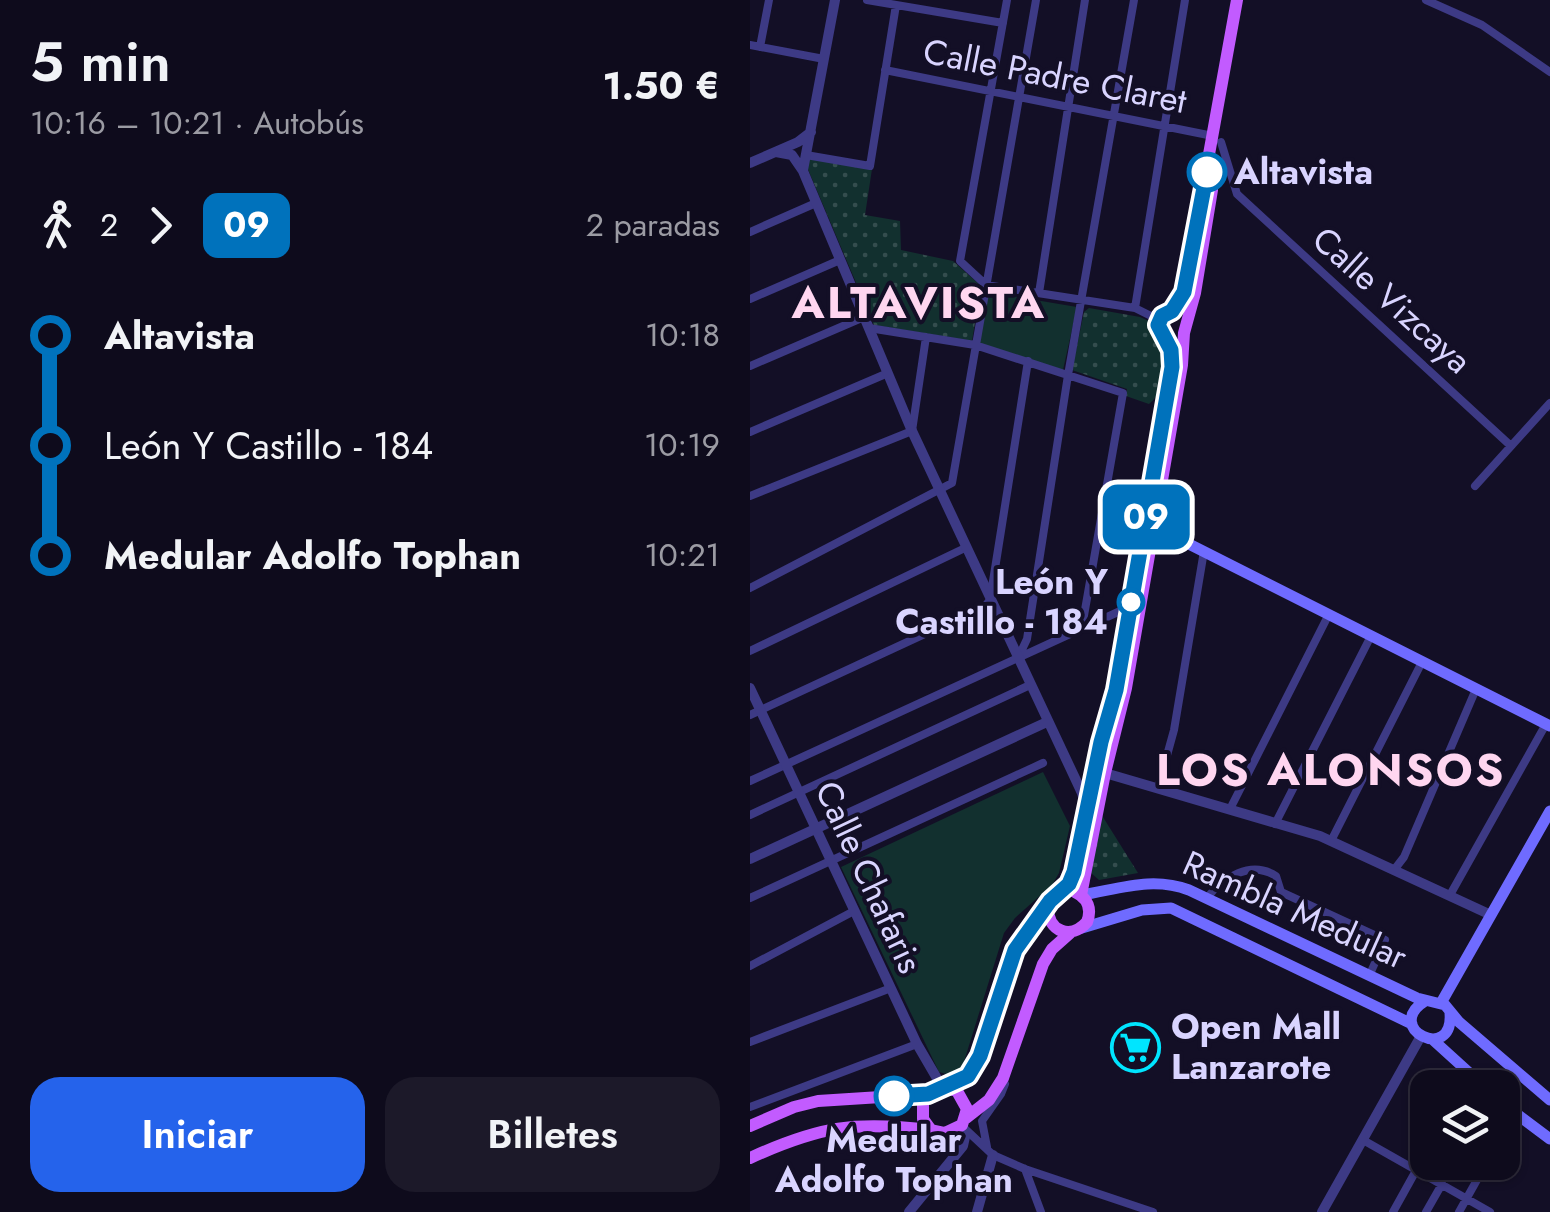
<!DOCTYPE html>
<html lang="es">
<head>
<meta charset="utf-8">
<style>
	body { margin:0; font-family:Jost,sans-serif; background:#1c1929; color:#f1f3f6; height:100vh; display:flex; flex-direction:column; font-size:38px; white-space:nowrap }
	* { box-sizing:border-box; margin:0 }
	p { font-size:32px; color:#9b9ba3 }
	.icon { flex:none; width:55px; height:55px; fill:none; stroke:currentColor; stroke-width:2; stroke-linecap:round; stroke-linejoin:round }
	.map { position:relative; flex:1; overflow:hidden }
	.sheet { display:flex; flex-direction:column; background:#0e0b1c; width:750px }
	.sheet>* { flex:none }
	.badge { padding:0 20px; border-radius:15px; font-size:35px; line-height:65px }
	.buttons { position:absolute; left:660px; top:1070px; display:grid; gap:20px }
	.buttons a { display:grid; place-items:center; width:110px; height:110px; border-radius:20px; background:#0e0b1c; box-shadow:0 2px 8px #0004,0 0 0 2px #2e2b3b; font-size:50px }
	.map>.badge { position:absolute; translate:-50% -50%; box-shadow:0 0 0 5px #fff }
	.legs { display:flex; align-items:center; gap:15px; height:110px; padding:0 30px; font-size:32px }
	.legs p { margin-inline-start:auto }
	.head { display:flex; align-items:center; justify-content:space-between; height:170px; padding:0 30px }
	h1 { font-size:55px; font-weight:600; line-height:75px }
	.primary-button { display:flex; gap:20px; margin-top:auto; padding:20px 30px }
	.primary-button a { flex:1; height:115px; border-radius:30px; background:#2563eb; color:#fff; font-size:40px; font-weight:600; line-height:115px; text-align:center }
	.primary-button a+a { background:#1c1929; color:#f1f3f6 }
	ul { padding:0 30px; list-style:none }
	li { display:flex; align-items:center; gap:35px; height:110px; font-size:38px }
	li i { display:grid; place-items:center; width:15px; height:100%; margin:0 12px; background:currentColor }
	li i::after { content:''; width:25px; height:25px; margin:-12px; border:8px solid; border-radius:50%; background:#0e0b1c }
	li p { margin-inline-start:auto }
	li:first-child i { background:linear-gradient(#0000 50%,currentColor 0) }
	li:last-child i { background:linear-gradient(currentColor 50%,#0000 0) }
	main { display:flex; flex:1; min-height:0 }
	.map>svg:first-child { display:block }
	.park { fill:url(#park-dots) }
	.pitch { fill:#12302f }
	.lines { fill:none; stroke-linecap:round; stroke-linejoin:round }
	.minor { stroke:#3d3a85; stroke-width:8 }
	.tertiary { stroke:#3d3a85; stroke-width:10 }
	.secondary { stroke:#6f6bff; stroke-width:11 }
	.primary { stroke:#c25bff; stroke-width:12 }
	.line-1-casing { stroke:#fff; stroke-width:22 }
	.line-1 { stroke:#0072bc; stroke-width:15 }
	.stop-1-dot { fill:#fff; stroke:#0072bc; stroke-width:5 }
	.labels { text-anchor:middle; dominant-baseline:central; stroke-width:8; stroke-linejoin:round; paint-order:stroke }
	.street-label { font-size:35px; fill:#d9d4ff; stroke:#130f26 }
	.stop-label { font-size:35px; font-weight:bold; fill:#d9d4ff; stroke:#130f26; text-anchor:start }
	.poi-label { font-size:35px; font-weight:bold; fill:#d9d4ff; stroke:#130f26; text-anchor:start }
	.district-label { font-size:45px; font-weight:bold; letter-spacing:2.5px; fill:#ffd6f0; stroke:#130f26 }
</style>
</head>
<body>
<main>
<section class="sheet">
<div class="head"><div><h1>5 min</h1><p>10:16 – 10:21 · Autobús</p></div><b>1.50 €</b></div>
<div class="legs"><svg class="icon" aria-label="walk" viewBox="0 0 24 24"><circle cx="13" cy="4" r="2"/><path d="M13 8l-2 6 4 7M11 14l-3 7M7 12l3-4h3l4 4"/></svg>2<svg class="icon" aria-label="forward" viewBox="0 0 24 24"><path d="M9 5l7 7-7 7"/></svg><b class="badge" style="background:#0072bc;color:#fff">09</b><p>2 paradas</p></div>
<ul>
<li><i style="color:#0072bc"></i><b>Altavista</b><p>10:18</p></li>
<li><i style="color:#0072bc"></i><span>León Y Castillo - 184</span><p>10:19</p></li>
<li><i style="color:#0072bc"></i><b>Medular Adolfo Tophan</b><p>10:21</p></li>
</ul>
<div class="primary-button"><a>Iniciar</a><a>Billetes</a></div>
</section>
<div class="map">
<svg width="800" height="1212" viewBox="0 0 800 1212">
	<defs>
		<pattern id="park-dots" width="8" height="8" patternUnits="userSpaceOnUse" patternTransform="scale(2.5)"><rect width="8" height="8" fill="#12302f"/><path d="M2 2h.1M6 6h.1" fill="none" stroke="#344d4e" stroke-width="1.8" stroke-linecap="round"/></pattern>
	</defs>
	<rect width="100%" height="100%" fill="#130f26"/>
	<path class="park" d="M59 158 122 169 115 215 150 221 151 250 203 261 231 286 222 341 124 325 57 167Z
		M339 308 390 317 401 322C404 334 411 341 415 352 422 369 413 393 399 404L376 396 377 389 322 370 334 312Z
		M351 814 388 873 349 880 340 872Z"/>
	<path class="pitch" d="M238 292 327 307 313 370 229 343Z
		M293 772 320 826 309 873 302 885 265 918 254 933 212 1068 200 1075 189 1072 91 867Z"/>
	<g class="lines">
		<path class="minor" d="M117 0 253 23
			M257 0 210 261 236 285 385 308 409 320
			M676 0 732 25 800 72
			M0 45 74 59
			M10 47 19 0
			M135 70 463 136
			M471 142 487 194 761 446
			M56 155 120 166 146 5
			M0 232 66 203
			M289 293 335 0
			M0 299 90 260
			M385 308 435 0
			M119 328 225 345 373 393 332 627
			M0 366 114 317
			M0 432 138 373
			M725 486 800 403
			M0 496 162 431 176 337
			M0 588 202 483 286 0
			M0 651 215 548
			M268 658 277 639 318 375 384 0
			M0 715 235 606 240 600 278 361
			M0 781 381 606
			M408 788 424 730 454 551
			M480 809 579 614
			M0 815 280 685
			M525 824 621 636
			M581 841 672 662
			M644 870 654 857 726 689
			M700 895 796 724
			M0 898 293 763
			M457 898C473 877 501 860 526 876L531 892 635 940 620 974
			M0 966 104 911
			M0 1042 141 988
			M712 1088 720 1073
			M0 1107 167 1044
			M213 1127 243 1155 275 1169 403 1212
			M752 1134 764 1113
			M613 1140 740 1212
			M237 1147 232 1121 251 1094 255 1084
			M275 1169 291 1212
			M643 1212 678 1149
			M676 1212 692 1184
			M709 1212 737 1162"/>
		<path class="tertiary" d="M26 152 42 155 53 171 162 431 332 793 336 808
			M0 163 48 142 61 132
			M53 170 85 0
			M0 688 167 1044 192 1087
			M355 773 570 836 741 915
			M0 859 297 722
			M159 1212 213 1146 215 1137 212 1125
			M227 1212 243 1155
			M572 1212 671 1036"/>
		<path class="secondary" d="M407 514 414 529 425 537 800 726
			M331 895C369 889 402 876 439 890L667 998 695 1005 709 1022 800 1100
			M332 928 392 910 421 908 662 1024
			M675 1001C632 1028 704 1064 700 1013
			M691 1003 800 811
			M682 1039 736 1088
			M752 1103 800 1139"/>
		<path class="primary" d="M331 895 355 773 376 688 432 365 434 333 445 293 462 190
			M298 908C298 932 321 940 337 922 342 909 338 898 325 892
			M192 1087 207 1091 217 1109 212 1125 195 1133 181 1130 173 1119V1099C187 1083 211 1085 224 1068L265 950 285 920 319 884 324 872 370 665 422 367 421 350 408 325 411 317 422 311 434 292 487 0
			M216 1118 239 1100 253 1078 293 964 302 949 320 933
			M0 1126 44 1107 68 1101 178 1094
			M0 1158C70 1126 105 1121 181 1130"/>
	</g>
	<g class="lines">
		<defs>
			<path id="line-1" d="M144 1096 178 1094 218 1076 230 1056 265 950 300 901 319 884 324 872 351 742 366 690 422 367 421 350 408 325 412 316 422 311 434 292 457 172"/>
		</defs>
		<use href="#line-1" class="line-1-casing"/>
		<use href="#line-1" class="line-1"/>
	</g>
	<defs>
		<symbol id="supermarket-ring" viewBox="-11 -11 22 22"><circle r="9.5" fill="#130f26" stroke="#00e5ff" stroke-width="1.5"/><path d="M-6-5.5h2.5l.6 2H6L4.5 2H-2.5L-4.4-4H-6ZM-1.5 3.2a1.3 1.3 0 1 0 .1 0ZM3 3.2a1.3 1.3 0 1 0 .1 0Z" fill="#00e5ff"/></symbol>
	</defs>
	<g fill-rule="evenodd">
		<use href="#supermarket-ring" x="358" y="1020" width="55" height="55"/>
	</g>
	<g class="stop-1-dot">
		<circle cx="457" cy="172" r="18"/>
		<circle cx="381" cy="602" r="12"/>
		<circle cx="144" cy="1096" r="18"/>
	</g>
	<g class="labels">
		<g class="street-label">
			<text transform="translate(305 76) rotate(11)">Calle Padre Claret</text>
			<text transform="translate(642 300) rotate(42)">Calle Vizcaya</text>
			<text transform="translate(119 877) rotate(65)">Calle Chafaris</text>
			<text transform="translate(545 910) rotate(24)">Rambla Medular</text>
		</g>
		<g class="stop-label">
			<text x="484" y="172">Altavista</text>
			<text x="358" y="582" text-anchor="end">León Y<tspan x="358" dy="40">Castillo - 184</tspan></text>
			<text x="144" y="1140" text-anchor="middle">Medular<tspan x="144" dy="40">Adolfo Tophan</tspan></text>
		</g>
		<g class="poi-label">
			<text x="421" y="1027">Open Mall<tspan x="421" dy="40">Lanzarote</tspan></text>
		</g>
		<g class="district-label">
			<text x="169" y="302">ALTAVISTA</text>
			<text x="581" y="769">LOS ALONSOS</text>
		</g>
	</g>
</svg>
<div class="buttons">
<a><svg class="icon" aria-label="layers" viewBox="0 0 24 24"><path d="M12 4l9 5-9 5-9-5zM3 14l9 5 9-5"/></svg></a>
</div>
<b class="badge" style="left:396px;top:517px;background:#0072bc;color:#fff">09</b>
</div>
</main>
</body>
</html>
